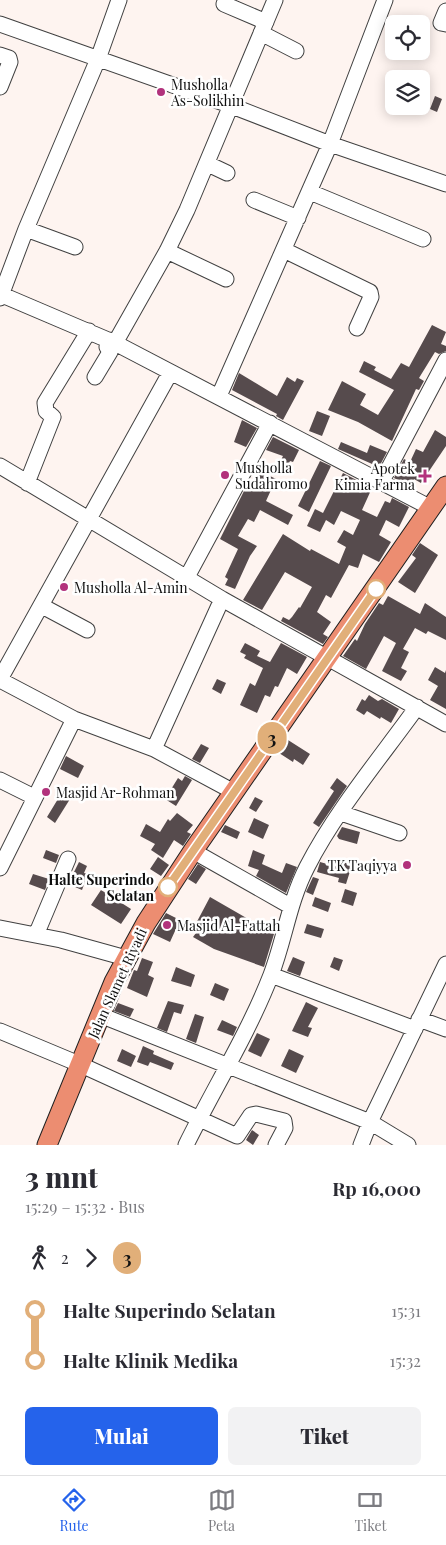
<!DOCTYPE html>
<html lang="id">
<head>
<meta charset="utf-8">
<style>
	body { margin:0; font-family:"Playfair Display",serif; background:#f2f2f3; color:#2b2b33; height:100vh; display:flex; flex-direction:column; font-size:19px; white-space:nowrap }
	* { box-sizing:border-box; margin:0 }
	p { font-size:16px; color:#7c7c81 }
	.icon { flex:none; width:28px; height:28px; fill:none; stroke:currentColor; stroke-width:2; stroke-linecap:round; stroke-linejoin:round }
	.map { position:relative; height:1145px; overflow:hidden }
	.details { display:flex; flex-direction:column; background:#fff; flex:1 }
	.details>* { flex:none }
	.badge { padding:0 10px; border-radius:16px; font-size:18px; line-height:32px }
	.controls { position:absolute; left:385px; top:15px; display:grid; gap:10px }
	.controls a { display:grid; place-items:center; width:45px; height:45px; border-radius:8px; background:#fff; box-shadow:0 2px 12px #0003; font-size:25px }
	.map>.badge { position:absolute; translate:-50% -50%; box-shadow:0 0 0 2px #fff }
	.legs { display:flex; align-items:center; gap:8px; height:55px; padding:0 25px; font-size:16px }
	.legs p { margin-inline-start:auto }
	.summary { display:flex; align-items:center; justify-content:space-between; height:85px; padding:0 25px }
	h1 { font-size:28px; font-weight:800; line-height:38px }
	.primary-button { display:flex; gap:10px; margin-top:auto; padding:10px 25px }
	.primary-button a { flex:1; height:58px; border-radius:8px; background:#2563eb; color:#fff; font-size:20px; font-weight:800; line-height:58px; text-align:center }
	.primary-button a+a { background:#f2f2f3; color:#2b2b33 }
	ul { padding:0 25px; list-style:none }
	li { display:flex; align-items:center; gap:18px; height:50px; font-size:19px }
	li i { display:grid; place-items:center; width:8px; height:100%; margin:0 6px; background:currentColor }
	li i::after { content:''; width:12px; height:12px; margin:-6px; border:4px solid; border-radius:50%; background:#fff }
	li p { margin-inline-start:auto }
	li:first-child i { background:linear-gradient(#0000 50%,currentColor 0) }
	li:last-child i { background:linear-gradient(currentColor 50%,#0000 0) }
	.tab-bar { display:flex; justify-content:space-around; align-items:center; height:70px; border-top:1px solid #e1e1e2; background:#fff; font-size:14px; color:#7c7c81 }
	.tab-bar a { display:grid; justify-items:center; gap:2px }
	.tab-bar .active { color:#2563eb }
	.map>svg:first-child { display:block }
	.building { fill:#564b4d }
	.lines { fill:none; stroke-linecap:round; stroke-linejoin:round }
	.minor-casing { stroke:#414141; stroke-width:17 }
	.major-casing { stroke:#1f1f1f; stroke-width:21 }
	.minor { stroke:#fff; stroke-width:15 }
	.major { stroke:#ec8d71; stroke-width:19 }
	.line-1-casing { stroke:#fff; stroke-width:11 }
	.line-1 { stroke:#e1af79; stroke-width:8 }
	.poi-dot { fill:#b2327c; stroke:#fff; stroke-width:2 }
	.stop-1-dot { fill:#fff; stroke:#e1af79; stroke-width:2.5 }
	.labels { text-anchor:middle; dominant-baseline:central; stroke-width:5; stroke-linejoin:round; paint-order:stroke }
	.poi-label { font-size:14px; fill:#0e0e0e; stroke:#fff; text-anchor:start }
	.stop-label { font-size:14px; font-weight:bold; fill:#0e0e0e; stroke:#fff; text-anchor:end }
	.street-label { font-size:14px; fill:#0e0e0e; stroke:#fff }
</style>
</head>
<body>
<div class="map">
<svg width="446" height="1145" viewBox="0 0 446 1145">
	<rect width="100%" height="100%" fill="#fef4f0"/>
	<path class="building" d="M435 96 442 99 437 112 430 109Z
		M432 325 446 332 441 344 446 346V351L439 354 435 352 419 378 424 381 419 390 416 389 392 441 358 422 328 410 342 381 366 394 360 405 378 415 394 390 359 372 364 361 376 367 374 370 391 379 401 363 409 367Z
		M239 373 277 396 287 377 295 382 297 378 304 381 283 420 276 416 277 414 232 390Z
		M317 411 330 416 322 436 309 431Z
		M242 420 257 428 246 447 234 442Z
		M435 430 446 437V446L421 483 414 479 410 486 394 478 404 459 410 462 416 449 423 452Z
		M273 437 299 450 293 462 290 461 288 465 280 462 283 456 266 450Z
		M341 442 367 453 370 445 387 452 379 467 338 449Z
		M320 461 331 466 309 512 298 506Z
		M260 471 276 479 266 501 293 515 288 525 260 510 254 522 248 519 238 536 257 546 250 556 235 589 225 585 228 579 225 577 238 549 220 539 249 481 253 483Z
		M343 473 372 488 362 510 377 517 385 501 390 503 392 498 409 507 399 527 386 520 379 535 391 542 379 562 363 554 358 568 349 565 331 598 326 595 317 612 331 622 323 634 328 637 323 644 281 621 283 617 289 620 292 617 299 607 300 608 312 587 285 572 262 610 243 600 283 534 310 551 311 549 339 564 346 547 337 542 344 530 353 535 360 520 341 511 334 525 326 520 320 532 307 526 315 509 323 513Z
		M420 543 438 555 415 593 398 582 416 558 412 555Z
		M388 596 420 614 425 603 446 617V640L428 631 426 634 415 628 403 649 409 652 401 668 407 671 401 681 382 671 396 643 384 636 366 669 343 656 355 639 357 641 365 624 379 603 383 605Z
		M245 643 260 651 257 656 270 662 281 643 307 657 297 674 287 668 278 687 275 686 270 697 265 695 257 713 240 705 250 683 255 686 263 668 244 658 246 655 240 652Z
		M435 667 445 673 446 670V709L430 700 438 686 428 680Z
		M217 679 226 683 221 694 212 689Z
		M369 695 378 701 382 699 399 709 391 723 381 717 380 719 367 711 364 715 356 710 362 699 365 701Z
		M288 740 310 754 303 765 294 759 293 762 279 753Z
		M201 744 209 748 200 763 192 759Z
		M66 756 84 766 78 778 60 769Z
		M185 776 192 780 176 806 165 799 178 778 182 781Z
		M337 778 347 786 319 827 313 823 334 791 330 788Z
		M61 794 70 799 55 823 47 817Z
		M255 797 263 801 256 812 249 808Z
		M177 813 193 825 187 832 191 834 183 846 174 840 163 858 151 850 155 844 140 836 146 824 160 832 168 819 170 821Z
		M254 818 269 825 263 839 248 832Z
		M225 825 240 832 237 839 221 832Z
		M342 827 360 832 357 844 339 839 337 836Z
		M46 850 59 855 56 863 43 858Z
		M253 850 265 855 262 864 282 873 286 863 297 867 286 893 256 876 259 870 248 866Z
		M158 857 169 865 161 876 150 869Z
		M340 861 352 865 346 884 338 882 339 878 317 872 320 862 338 867Z
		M79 862 87 866 84 873 88 874 82 890 68 884Z
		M198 864 206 869 196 884 188 879Z
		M33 874 49 879 45 890 29 884Z
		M313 877 319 879 313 895 306 892Z
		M345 889 357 893 353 906 341 902Z
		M101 890 131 909 121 924 91 905Z
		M210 897 274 934 264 967 214 949 193 937 196 933 192 931Z
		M315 897 331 903 328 912 312 906Z
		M166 913 180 920 170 942 153 934Z
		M307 924 324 929 321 938 304 933Z
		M293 957 305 962 300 976 287 971Z
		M334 957 343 960 339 971 330 967Z
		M142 958 153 962 148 975 154 978 147 997 127 988 134 970 137 971Z
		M176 967 195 975 191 987 171 981Z
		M215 983 229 989 224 1001 210 995Z
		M168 1001 184 1005 181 1014 174 1012 167 1032 157 1028Z
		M306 1002 318 1008 308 1027 312 1028 308 1037 292 1031Z
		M118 1003 134 1009 130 1017 114 1011Z
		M195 1014 204 1017 196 1043 186 1039Z
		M222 1020 237 1027 233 1036 217 1030Z
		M257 1033 270 1039 261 1057 248 1051Z
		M143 1046 154 1051 153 1054 174 1063 171 1070 150 1062 148 1066 137 1062Z
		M122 1049 136 1056 131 1067 117 1061Z
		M289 1049 304 1056 296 1073 281 1066Z
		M252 1130 259 1135 253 1145 246 1140Z"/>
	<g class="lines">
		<defs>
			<path id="minor" d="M275 0 187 210 167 251 115 343 431 508
				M224 4 266 22
				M446 11 441 23 446 24
				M0 24 232 106 330 144 446 184
				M261 33 296 51
				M0 55 9 58 10 62 0 87
				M208 164 227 173
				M310 192 423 239
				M254 200 298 218
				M26 229 75 247
				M284 250 370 292 371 297 357 328
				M167 251 226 279
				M0 294 115 343
				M0 298 26 229 98 59 119 0
				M95 377 110 352 107 347 109 340
				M219 396 330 144 385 0
				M0 466 222 599 446 724
				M382 481 446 360
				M27 483 53 417 46 411 45 403 89 331
				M187 577 270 423
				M42 606 87 630
				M0 679 170 373
				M0 680 74 719 154 749 234 792
				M154 749 222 599
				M0 780 34 797
				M341 813 399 833
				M193 851 290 906
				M0 868 74 719
				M0 928 61 940 126 958
				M36 935 68 859
				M271 975 415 1029
				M100 1015 370 1122 408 1145
				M419 1019 446 1029
				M0 1031 79 1064 237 1136 251 1115 256 1114 284 1121 285 1128 276 1145
				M186 1145C214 1088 248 1034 271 975 285 938 289 902 307 867 335 812 381 757 417 707
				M361 1145 370 1122 446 964"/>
			<path id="major" d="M47 1145 114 982 146 923 193 851 446 486"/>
		</defs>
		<use href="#minor" class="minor-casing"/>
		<use href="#major" class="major-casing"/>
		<use href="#minor" class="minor"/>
		<use href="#major" class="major"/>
	</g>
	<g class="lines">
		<defs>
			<path id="line-1" d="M168 887 376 589"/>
		</defs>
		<use href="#line-1" class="line-1-casing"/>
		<use href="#line-1" class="line-1"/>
	</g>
	<g class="poi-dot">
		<circle cx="161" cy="92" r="5"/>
		<circle cx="225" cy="475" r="5"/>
		<path d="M422.5 468.5h5v5h5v5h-5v5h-5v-5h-5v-5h5z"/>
		<circle cx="64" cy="587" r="5"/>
		<circle cx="46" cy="792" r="5"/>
		<circle cx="407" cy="865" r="5"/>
		<circle cx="167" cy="925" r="5"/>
	</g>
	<g class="stop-1-dot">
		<circle cx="376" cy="589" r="9"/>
		<circle cx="168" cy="887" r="9"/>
	</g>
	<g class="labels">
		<g class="poi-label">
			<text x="171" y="84">Musholla<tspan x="171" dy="16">As-Solikhin</tspan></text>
			<text x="235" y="467">Musholla<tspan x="235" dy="16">Sudahromo</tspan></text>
			<text x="415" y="468" text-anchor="end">Apotek<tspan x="415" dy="16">Kimia Farma</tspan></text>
			<text x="74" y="587">Musholla Al-Amin</text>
			<text x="56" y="792">Masjid Ar-Rohman</text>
			<text x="397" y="865" text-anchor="end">TK Taqiyya</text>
			<text x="177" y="925">Masjid Al-Fattah</text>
		</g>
		<g class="stop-label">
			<text x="154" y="879">Halte Superindo<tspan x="154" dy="16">Selatan</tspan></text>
		</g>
		<g class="street-label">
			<text transform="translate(117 983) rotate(-65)">Jalan Slamet Riyadi</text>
		</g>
	</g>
</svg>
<div class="controls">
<a><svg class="icon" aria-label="locate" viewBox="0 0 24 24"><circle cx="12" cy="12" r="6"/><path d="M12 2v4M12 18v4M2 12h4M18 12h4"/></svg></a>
<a><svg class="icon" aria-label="layers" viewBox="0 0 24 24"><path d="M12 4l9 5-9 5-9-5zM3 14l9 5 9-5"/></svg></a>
</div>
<b class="badge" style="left:272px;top:738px;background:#e1af79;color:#111">3</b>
</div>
<section class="details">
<div class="summary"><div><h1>3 mnt</h1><p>15:29 – 15:32 · Bus</p></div><b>Rp 16,000</b></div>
<div class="legs"><svg class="icon" aria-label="walk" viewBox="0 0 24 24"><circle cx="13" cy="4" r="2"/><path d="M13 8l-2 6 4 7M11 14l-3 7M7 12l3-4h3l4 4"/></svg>2<svg class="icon" aria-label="forward" viewBox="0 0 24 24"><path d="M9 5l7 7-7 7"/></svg><b class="badge" style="background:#e1af79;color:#111">3</b></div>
<ul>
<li><i style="color:#e1af79"></i><b>Halte Superindo Selatan</b><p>15:31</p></li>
<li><i style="color:#e1af79"></i><b>Halte Klinik Medika</b><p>15:32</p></li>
</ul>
<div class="primary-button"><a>Mulai</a><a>Tiket</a></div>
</section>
<nav class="tab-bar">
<a class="active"><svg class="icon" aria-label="directions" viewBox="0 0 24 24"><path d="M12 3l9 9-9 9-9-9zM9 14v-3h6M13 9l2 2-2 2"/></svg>Rute</a>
<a><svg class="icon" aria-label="map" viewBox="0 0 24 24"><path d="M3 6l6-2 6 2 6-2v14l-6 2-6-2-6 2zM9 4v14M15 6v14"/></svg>Peta</a>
<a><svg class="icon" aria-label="tickets" viewBox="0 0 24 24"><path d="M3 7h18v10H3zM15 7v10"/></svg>Tiket</a>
</nav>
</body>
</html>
